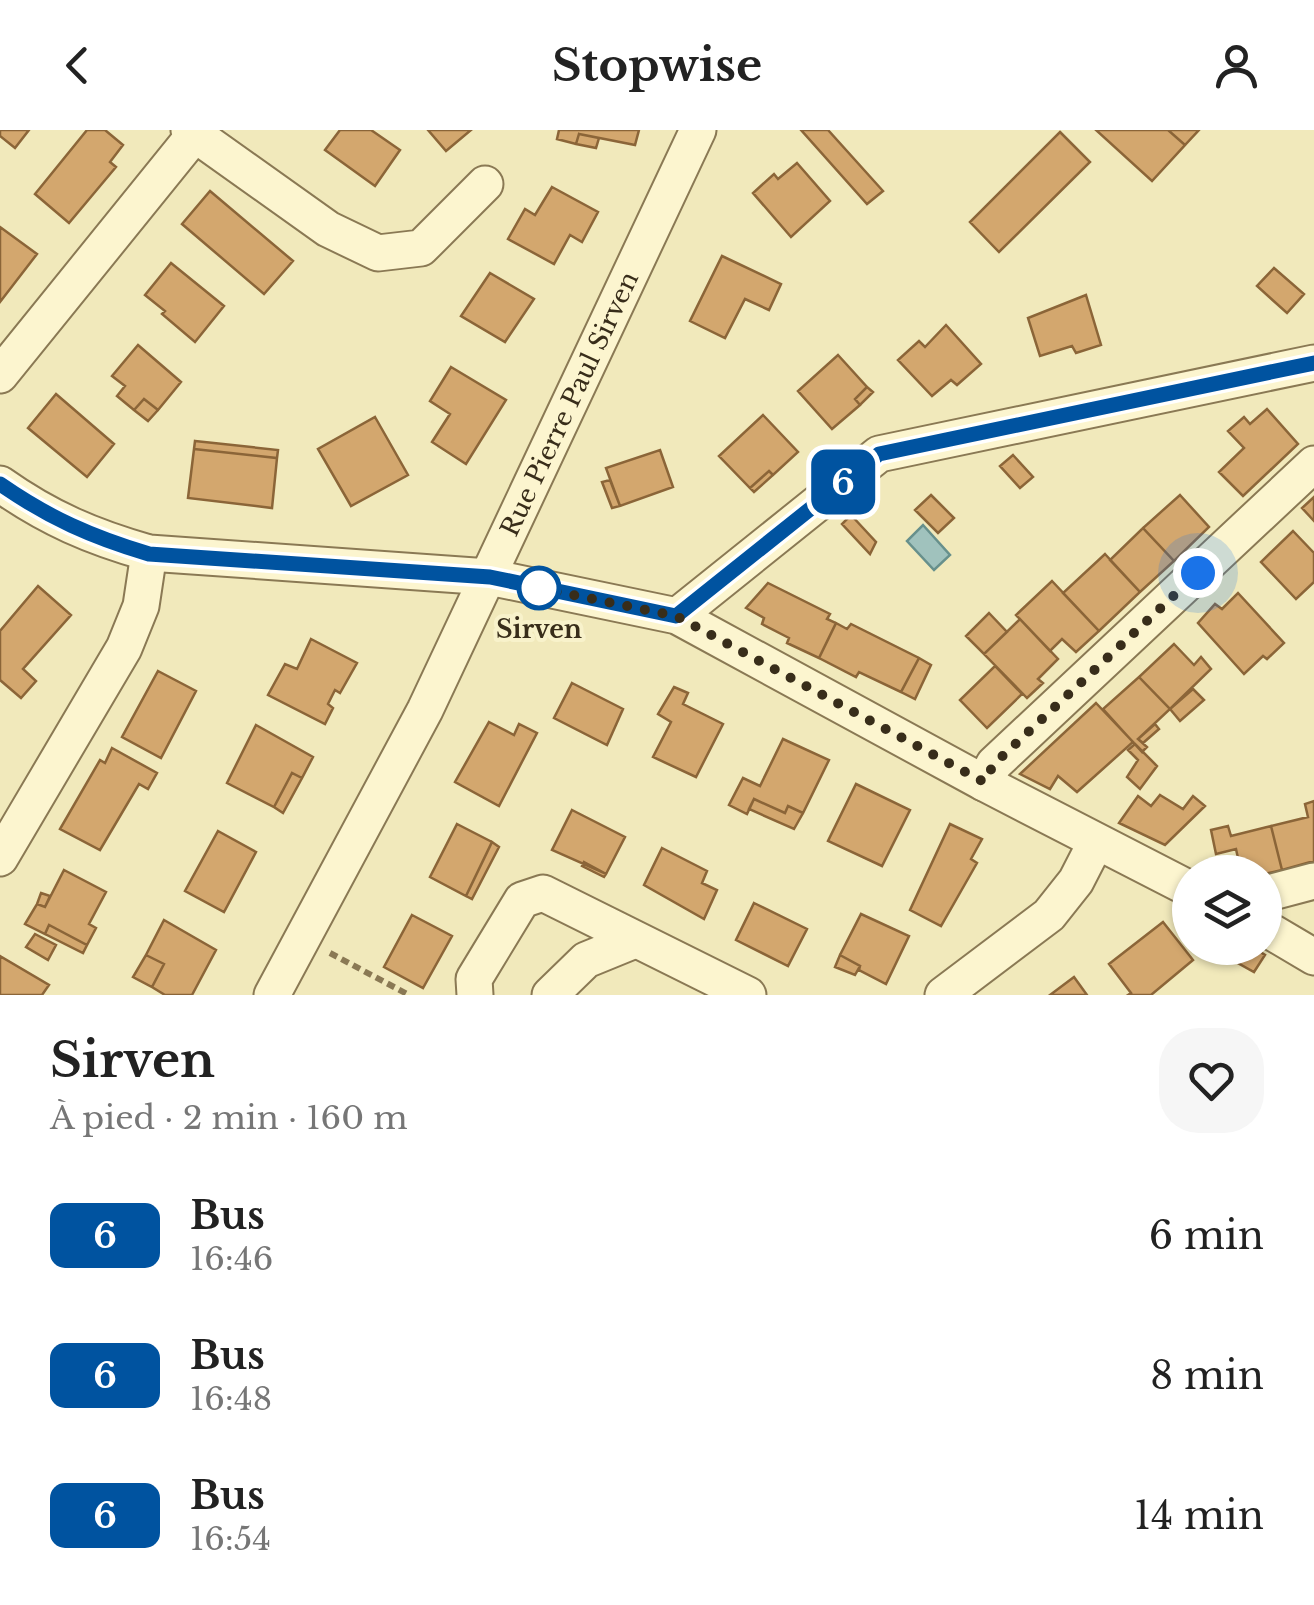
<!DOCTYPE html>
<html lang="fr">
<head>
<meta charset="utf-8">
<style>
	body { margin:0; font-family:"Libre Baskerville",serif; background:#f6f6f6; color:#222; height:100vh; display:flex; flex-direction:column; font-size:38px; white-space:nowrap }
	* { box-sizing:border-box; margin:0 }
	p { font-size:32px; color:#767676 }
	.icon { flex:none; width:55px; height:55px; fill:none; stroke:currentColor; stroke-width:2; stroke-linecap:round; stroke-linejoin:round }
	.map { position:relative; height:865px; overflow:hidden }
	.drawer { display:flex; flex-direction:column; background:#fff; flex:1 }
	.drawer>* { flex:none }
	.badge { padding:0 20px; border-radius:15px; font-size:35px; line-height:65px }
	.controls { position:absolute; left:1172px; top:725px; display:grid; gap:20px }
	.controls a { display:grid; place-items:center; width:110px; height:110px; border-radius:50%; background:#fff; box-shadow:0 2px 8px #0004; font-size:50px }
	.you { position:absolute; width:50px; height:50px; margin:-25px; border:8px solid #fff; border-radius:50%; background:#1a73e8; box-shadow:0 0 0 15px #1a73e833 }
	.map>.badge { position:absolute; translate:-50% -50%; box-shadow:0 0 0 5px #fff }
	.round { display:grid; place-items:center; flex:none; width:105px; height:105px; border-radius:40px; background:#f6f6f6 }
	.overview { display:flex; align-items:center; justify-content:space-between; height:170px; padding:0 50px }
	h1 { font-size:48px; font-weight:700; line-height:75px }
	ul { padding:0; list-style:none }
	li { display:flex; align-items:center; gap:30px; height:140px; padding:0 50px }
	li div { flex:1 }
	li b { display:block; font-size:38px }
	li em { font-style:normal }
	li .badge { min-width:110px; font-weight:700; text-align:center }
	header { display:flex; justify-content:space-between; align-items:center; height:130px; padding:0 50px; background:#fff; font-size:45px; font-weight:700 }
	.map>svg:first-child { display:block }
	.water { fill:#a0c2bd; stroke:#67908c; stroke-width:2.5 }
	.building { fill:#d3a76e; stroke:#8b6538; stroke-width:2.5 }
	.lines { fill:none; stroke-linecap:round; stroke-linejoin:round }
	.street-casing { stroke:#8a7954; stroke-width:39 }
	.path { stroke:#8a7954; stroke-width:6; stroke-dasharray:8 5; stroke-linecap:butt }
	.street { stroke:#fcf5cf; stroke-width:35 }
	.line-casing { stroke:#fff; stroke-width:22 }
	.line { stroke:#0053a0; stroke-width:15 }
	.walk { stroke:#382d1a; stroke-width:10; stroke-dasharray:0 18 }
	.stop-dot { fill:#fff; stroke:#0053a0; stroke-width:5 }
	.labels { text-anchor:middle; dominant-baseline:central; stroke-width:8; stroke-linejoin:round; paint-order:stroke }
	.street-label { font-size:25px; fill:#382d1a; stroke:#f8f2cb }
	.stop-label { font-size:25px; font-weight:bold; fill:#382d1a; stroke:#f8f2cb }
</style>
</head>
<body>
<header><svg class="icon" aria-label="back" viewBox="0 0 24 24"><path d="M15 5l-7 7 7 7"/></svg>Stopwise<svg class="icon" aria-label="person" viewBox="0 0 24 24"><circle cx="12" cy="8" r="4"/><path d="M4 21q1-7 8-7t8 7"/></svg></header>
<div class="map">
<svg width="1314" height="865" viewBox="0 0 1314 865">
	<rect width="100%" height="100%" fill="#f1e9bb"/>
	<path class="water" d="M923 395 950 425 934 440 907 411Z"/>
	<path class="building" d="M0 0H29L15 18 0 6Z
		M87 0H105L123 15 110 32 116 37 69 93 35 64Z
		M340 0H371L400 20 375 56 325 20Z
		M428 0H471L446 21Z
		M559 0H639L635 15 579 4 576 14 557 9Z
		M801 0H828L883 61 867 74Z
		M1096 0H1168L1185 15 1152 51Z
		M1168 0H1199L1185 15Z
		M1060 2 1090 32 999 122 970 92Z
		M579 4 599 8 596 18 576 14Z
		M797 33 830 71 791 107 753 63 774 44 778 49Z
		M552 57 598 82 582 112 570 105 554 134 508 109 525 79 535 85Z
		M210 61 293 131 264 164 182 94Z
		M0 97 37 124 0 172Z
		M722 126 781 154 769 180 745 169 725 208 690 191Z
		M171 133 224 176 195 212 162 184 165 181 145 165Z
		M1274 138 1304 164 1287 183 1257 156Z
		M490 143 534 169 505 212 461 186Z
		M1086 165 1101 215 1076 223 1072 216 1040 226 1028 188Z
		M946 195 981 234 957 255 951 250 932 266 898 230 919 211 925 217Z
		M138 215 181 252 158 280 144 269 134 280 117 266 125 256 112 246Z
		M838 225 867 257 855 269 860 275 832 299 798 261Z
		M451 237 506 270 466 334 432 312 450 284 430 271Z
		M867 257 873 262 860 275 855 269Z
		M56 264 114 314 87 347 28 298Z
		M144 269 158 280 148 291 134 280Z
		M1267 279 1298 314 1243 366 1219 342 1244 318 1228 301 1244 287 1250 294Z
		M763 285 798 322 773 345 769 341 750 358 719 326Z
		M375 287 408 345 351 376 318 319Z
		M195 311 278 320 277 328 194 319Z
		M194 319 277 328 272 378 188 368Z
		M660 320 673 357 620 376 606 338Z
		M1013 325 1033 347 1020 358 1000 336Z
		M769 341 773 345 754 362 750 358Z
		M610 350 620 376 612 378 602 352Z
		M931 365 954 388 938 403 915 380Z
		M1180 365 1209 397 1174 431 1143 398Z
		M1314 367V391L1302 378Z
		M851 385 876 412 870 424 842 394Z
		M1143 398 1174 431 1140 462 1110 430Z
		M1293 401 1314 423V452L1296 469 1261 432Z
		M1105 424 1140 462 1099 501 1063 463Z
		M1052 451 1099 501 1076 522 1062 509 1050 521 1016 485Z
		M768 453 830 484 827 489 836 493 819 528 787 513 789 508 762 494 764 488 746 478Z
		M38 456 71 485 23 539 36 551 21 568 0 550V501Z
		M1238 463 1284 513 1267 529 1263 526 1244 544 1198 493 1215 474 1222 479Z
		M989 483 1007 502 984 524 966 506Z
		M1020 489 1058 529 1038 549 1043 553 1027 568 984 524Z
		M836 493 847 499 851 494 919 528 901 562 859 542 856 547 819 528Z
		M311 509 357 533 340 563 335 560 328 574 333 578 325 594 268 565 285 534 297 539Z
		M1174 514 1194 535 1201 527 1211 539 1170 579 1139 547Z
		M919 528 931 535 915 569 901 562Z
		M995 536 1022 564 987 598 960 570Z
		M158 541 196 561 161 628 122 607Z
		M1139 547 1170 579 1138 609 1147 617 1142 622 1103 579Z
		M572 553 623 579 607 615 554 588Z
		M674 557 688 563 683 574 723 594 696 647 653 627 671 592 658 584Z
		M1193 559 1204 570 1180 591 1170 579Z
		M1096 573 1133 612 1077 662 1058 646 1050 659 1020 644Z
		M489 592 514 605 519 594 537 603 499 676 455 652Z
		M1155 594 1159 599 1143 613 1138 609Z
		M256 595 313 627 302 648 292 643 274 677 227 653Z
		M783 609 829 630 803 683 788 676 785 683 754 669 747 684 729 675 743 648 760 656Z
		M1135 614 1157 636 1140 659 1127 647 1138 630 1128 620Z
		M112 618 157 643 148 659 139 654 100 720 60 699 100 630 105 633Z
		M292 643 302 648 283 683 274 677Z
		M856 654 910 680 882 736 828 711Z
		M1160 665 1183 679 1193 666 1205 676 1165 715 1119 693 1138 666 1151 676Z
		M754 669 785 683 788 676 803 683 794 699 749 679Z
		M1314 671V731L1282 740 1271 696 1308 687 1305 674Z
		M572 680 625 707 606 744 552 720Z
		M457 694 492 712 466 766 430 747Z
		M950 694 982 709 971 729 977 733 941 796 910 780Z
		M1228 696 1231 706 1271 696 1282 740 1265 744 1241 742 1236 719 1216 724 1211 700Z
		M218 701 256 722 224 782 185 761Z
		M492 712 499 717 472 769 466 766Z
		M662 718 707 741 702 753 717 760 704 789 644 755Z
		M584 732 606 744 604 747 582 736Z
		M64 740 106 762 89 794 96 798 87 815 49 795 45 804 25 794 37 774 45 777Z
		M41 763 50 766 45 777 37 774Z
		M754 773 807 799 788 836 736 810Z
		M861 784 909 806 886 854 859 840 860 836 840 825Z
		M412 785 452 806 423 858 384 837Z
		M164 790 216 820 192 865H165L152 857 164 834 146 825Z
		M1163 792 1193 830 1151 865H1128L1131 863 1109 834Z
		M49 795 87 815 83 823 45 804Z
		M35 804 56 815 48 830 26 817Z
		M1245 818H1254L1265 825 1254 842 1236 832Z
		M146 825 164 834 152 857 133 847Z
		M840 825 860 836 855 845 835 837Z
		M0 826 49 855 42 865H0Z
		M1074 847 1087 865H1050Z"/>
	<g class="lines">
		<defs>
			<g id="street">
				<path d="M189 0 328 99 378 123 421 118 485 54"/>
				<path d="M0 245 195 4"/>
				<path d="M0 354C48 388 92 407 149 423L489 447 677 486 984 653 1190 759"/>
				<path d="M677 486 879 324 1314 233"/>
				<path d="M984 653 994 634 1314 334"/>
				<path d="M0 728 124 518 141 476 149 423"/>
				<path d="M1265 764 1314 751"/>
				<path d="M1265 798 1314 827"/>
				<path id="s1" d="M272 865 425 580 698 0"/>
				<path d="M475 865 474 849 522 770 543 763 748 865"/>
				<path d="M550 865 586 830 635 810"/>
				<path d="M943 865 1049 785 1076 751 1096 712"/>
			</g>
		</defs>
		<use href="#street" class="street-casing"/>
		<path class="path" d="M330 823 409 865"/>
		<use href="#street" class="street"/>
	</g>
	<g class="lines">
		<defs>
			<path id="line" d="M0 354C49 388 92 407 149 424L490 447 676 486 879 324 1314 233"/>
		</defs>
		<use href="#line" class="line-casing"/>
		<use href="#line" class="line"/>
		<path class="walk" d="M539 458 676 486 984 652 994 634 1198 443"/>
	</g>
	<circle class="stop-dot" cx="539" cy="458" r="20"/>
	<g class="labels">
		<g class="street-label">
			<text stroke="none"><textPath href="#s1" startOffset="662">Rue Pierre Paul Sirven</textPath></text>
		</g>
		<g class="stop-label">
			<text x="539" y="499">Sirven</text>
		</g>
	</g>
</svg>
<div class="controls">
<a><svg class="icon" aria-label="layers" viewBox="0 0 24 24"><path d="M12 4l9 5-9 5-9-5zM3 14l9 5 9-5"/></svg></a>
</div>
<div class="you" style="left:1198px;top:443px"></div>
<b class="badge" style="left:843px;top:352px;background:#0053a0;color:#fff">6</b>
</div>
<section class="drawer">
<div class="overview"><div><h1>Sirven</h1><p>À pied · 2 min · 160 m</p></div><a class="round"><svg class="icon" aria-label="heart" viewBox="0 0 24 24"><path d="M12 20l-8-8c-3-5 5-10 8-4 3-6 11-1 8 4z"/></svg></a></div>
<ul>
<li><span class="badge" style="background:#0053a0;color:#fff">6</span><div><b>Bus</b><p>16:46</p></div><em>6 min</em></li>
<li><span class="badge" style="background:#0053a0;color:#fff">6</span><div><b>Bus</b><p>16:48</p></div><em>8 min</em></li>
<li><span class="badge" style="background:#0053a0;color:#fff">6</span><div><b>Bus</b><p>16:54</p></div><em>14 min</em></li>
</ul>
</section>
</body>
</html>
